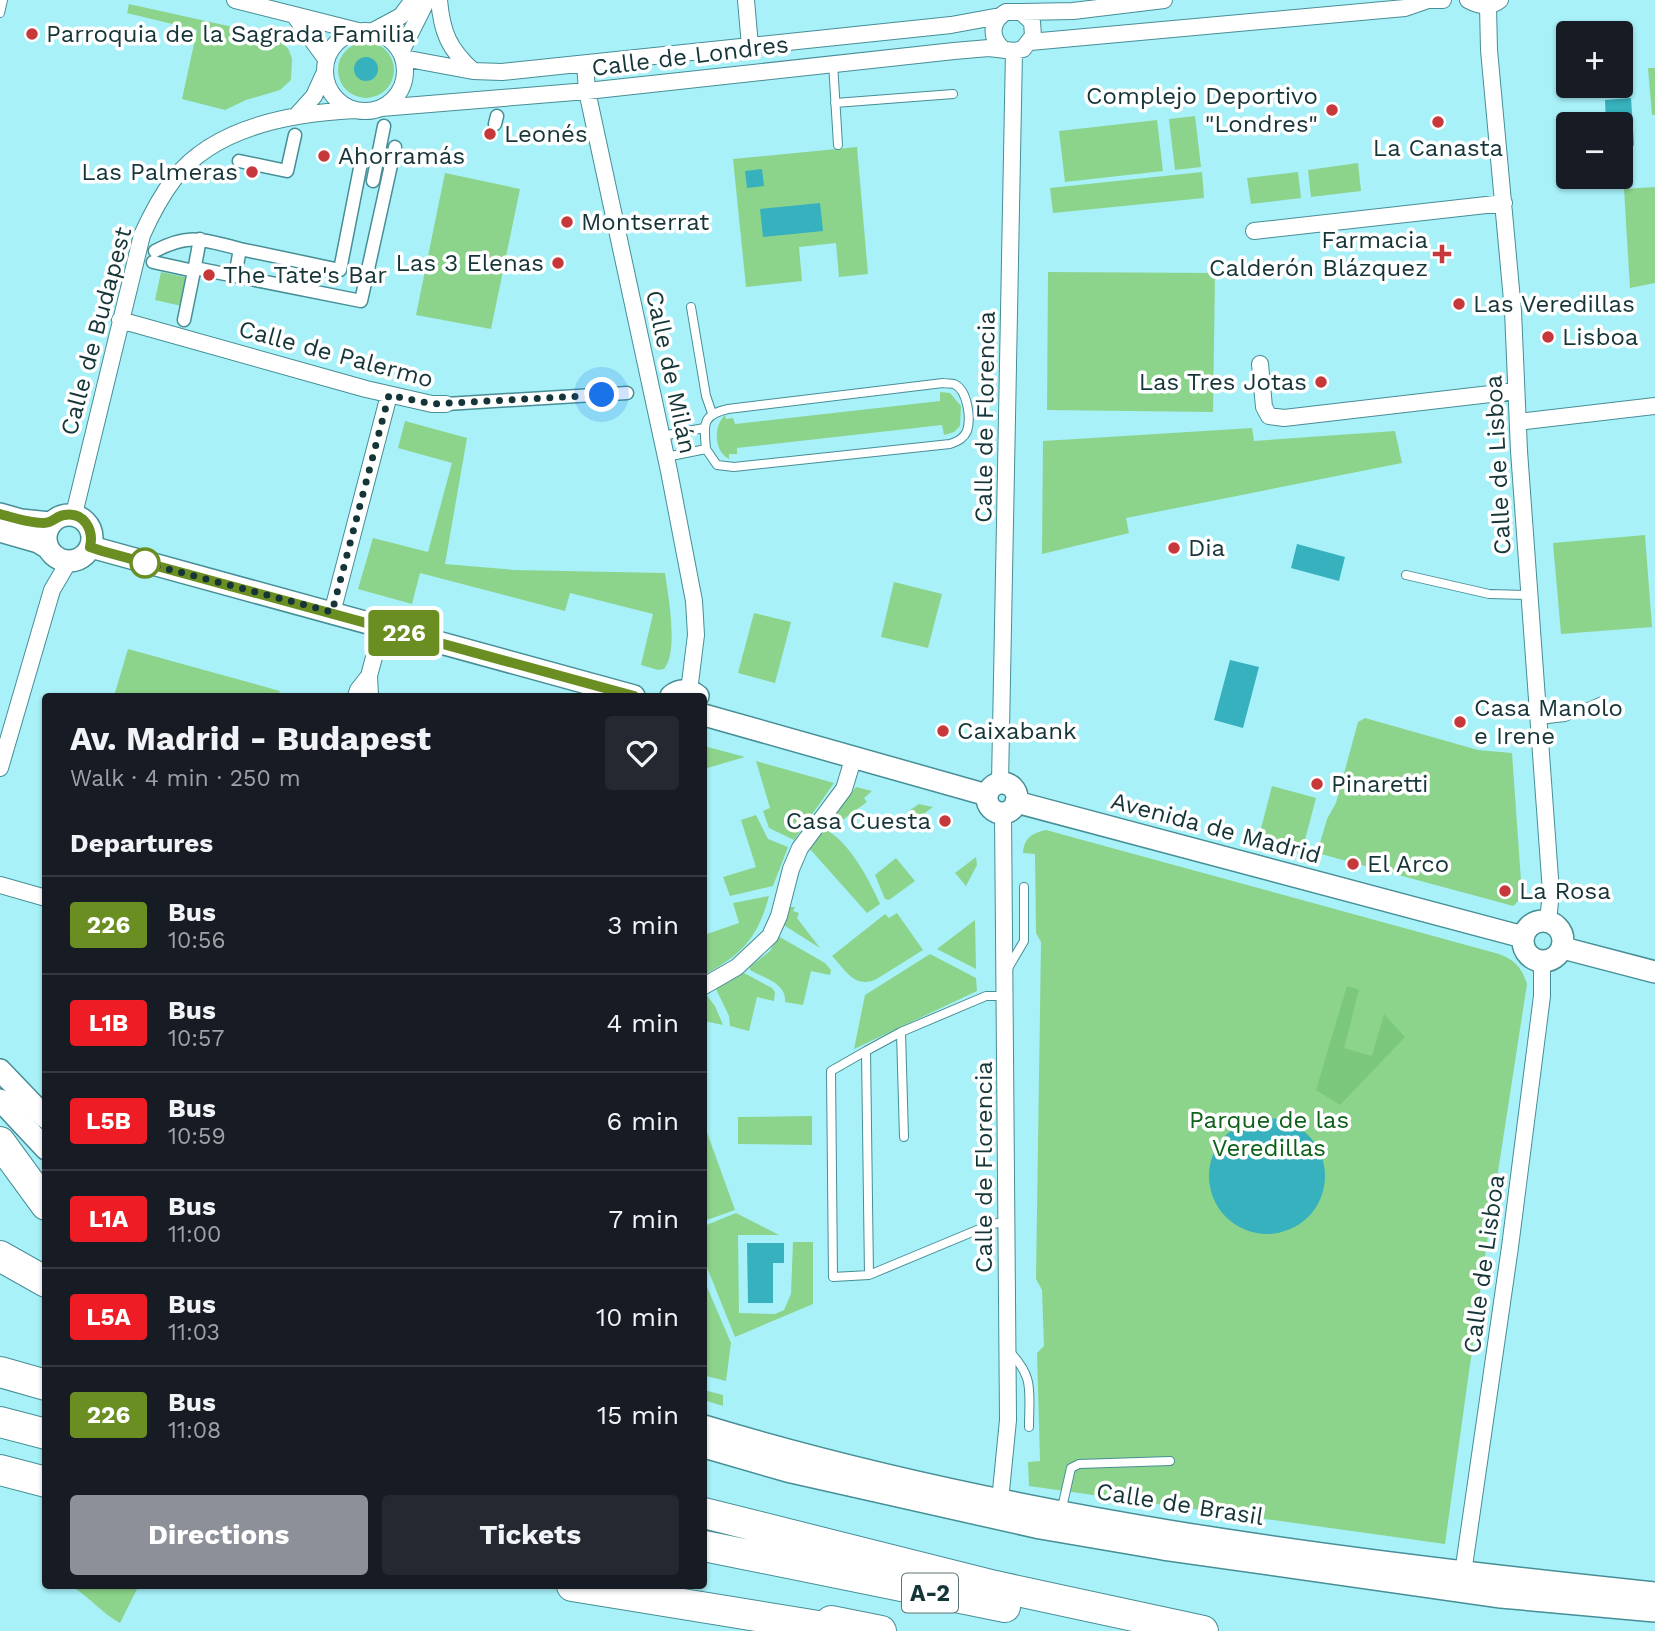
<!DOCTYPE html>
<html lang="en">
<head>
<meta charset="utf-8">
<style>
	body { margin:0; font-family:"Work Sans",sans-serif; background:#242831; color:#f1f3f6; height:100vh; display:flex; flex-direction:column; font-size:26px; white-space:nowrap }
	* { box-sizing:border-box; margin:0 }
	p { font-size:23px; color:#9ea1a6 }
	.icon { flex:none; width:38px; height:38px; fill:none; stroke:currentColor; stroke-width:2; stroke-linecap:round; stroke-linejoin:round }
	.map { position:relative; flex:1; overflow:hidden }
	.side { position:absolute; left:42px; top:693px; width:665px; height:896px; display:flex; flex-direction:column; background:#171b24; border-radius:7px; box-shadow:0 2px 5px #0004 }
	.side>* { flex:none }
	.badge { padding:0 14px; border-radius:5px; font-size:24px; line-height:46px }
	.fabs { position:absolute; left:1556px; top:21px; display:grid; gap:14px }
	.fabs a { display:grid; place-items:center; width:77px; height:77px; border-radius:7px; background:#171b24; box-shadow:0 2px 5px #0004; font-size:35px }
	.you { position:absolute; width:35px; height:35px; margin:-18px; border:5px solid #fff; border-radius:50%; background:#1a73e8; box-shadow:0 0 0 10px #1a73e833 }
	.map>.badge { position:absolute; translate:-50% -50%; box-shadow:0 0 0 4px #fff }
	h2 { padding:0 28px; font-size:26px; line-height:63px }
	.round { display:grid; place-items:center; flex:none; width:74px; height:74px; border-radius:7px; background:#242831 }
	.headline { display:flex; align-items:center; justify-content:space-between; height:119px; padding:0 28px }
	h1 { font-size:33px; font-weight:700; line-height:52px }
	.action { display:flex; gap:14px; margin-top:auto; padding:14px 28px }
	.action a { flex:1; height:80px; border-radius:7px; background:#8c9099; color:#fff; font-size:28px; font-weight:700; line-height:80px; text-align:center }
	.action a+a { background:#242831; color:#f1f3f6 }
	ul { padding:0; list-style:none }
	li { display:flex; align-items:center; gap:21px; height:98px; padding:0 28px; border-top:2px solid #363941 }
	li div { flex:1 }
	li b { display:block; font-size:26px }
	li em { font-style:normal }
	li .badge { min-width:77px; font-weight:700; text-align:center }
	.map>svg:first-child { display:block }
	.green { fill:#8cd48c }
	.forest { fill:#7bc87c }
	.water { fill:#36b1bd }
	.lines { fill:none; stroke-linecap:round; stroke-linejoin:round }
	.service-casing { stroke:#478e96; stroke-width:10 }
	.pedestrian-casing { stroke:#478e96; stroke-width:15 }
	.minor-casing { stroke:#478e96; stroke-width:18 }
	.tertiary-casing { stroke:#478e96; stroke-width:24 }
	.motorway-casing { stroke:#478e96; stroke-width:32 }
	.service { stroke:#fff; stroke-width:8 }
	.pedestrian { stroke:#fff; stroke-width:12 }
	.minor { stroke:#fff; stroke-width:16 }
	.tertiary { stroke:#fff; stroke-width:21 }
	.motorway { stroke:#fff; stroke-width:30 }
	.line-casing { stroke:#fff; stroke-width:16 }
	.line { stroke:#6b8e23; stroke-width:10 }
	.walk { stroke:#163538; stroke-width:7; stroke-dasharray:0 12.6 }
	.poi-dot { fill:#c7383a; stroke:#fff; stroke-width:2.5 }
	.stop-dot { fill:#fff; stroke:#6b8e23; stroke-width:3.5 }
	.labels { text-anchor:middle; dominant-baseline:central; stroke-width:7; stroke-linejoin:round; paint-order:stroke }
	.shield { fill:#fff; stroke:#5c7274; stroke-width:2 }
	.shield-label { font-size:23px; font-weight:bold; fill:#163538 }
	.poi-label { font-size:24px; fill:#163538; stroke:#fff; text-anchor:start }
	.street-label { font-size:24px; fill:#163538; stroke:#fff }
	.park-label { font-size:24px; fill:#0e6119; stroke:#fff }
</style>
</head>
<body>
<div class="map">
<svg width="1655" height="1631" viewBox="0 0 1655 1631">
	<rect width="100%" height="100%" fill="#a8f1f9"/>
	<path class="green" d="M129 4 251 31 281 41 289 50 292 59 291 80 280 90 246 100 225 110 182 99 197 30 127 13Z
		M338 70a28 28 0 1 1 56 0a28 28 0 1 1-56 0Z
		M1648 68H1655V115H1652Z
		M1195 116 1201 167 1175 170 1169 119Z
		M1157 120 1163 171 1065 182 1059 131Z
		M857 147 868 274 839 277 836 243 799 247 802 281 746 287 733 159Z
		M1358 163 1361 191 1311 197 1308 170Z
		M1202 172 1204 198 1053 213 1050 188Z
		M1298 172 1301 198 1251 204 1247 178Z
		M445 173 520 189 491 329 416 315Z
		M1655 187V283L1630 288 1624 189Z
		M161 272 193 279 186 307 155 300Z
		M1048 272 1215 273 1213 412 1047 410Z
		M940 392 950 393 961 406 960 426 954 432 944 435 942 425 737 448V454H729V459C714 452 713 426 725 415L726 419 733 418 735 424 940 401Z
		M405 421 467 438 445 564 515 570 665 573C668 595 679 651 664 669L658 670 641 665 653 614 570 593 565 611 420 573 412 604 358 589 373 538 428 552 452 463 398 448Z
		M1252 428 1254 441 1395 431 1402 463 1126 518 1129 533 1042 554 1043 441Z
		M1645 535 1652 627 1561 634 1553 543Z
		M894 582 942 594 928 648 881 637Z
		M754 613 791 622 775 683 738 673Z
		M128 649 280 691 278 696H114Z
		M1365 718 1478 750 1512 753 1521 881C1522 891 1522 900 1513 906L1506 904 1317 853 1327 819 1336 803 1358 722Z
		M704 746 745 757 704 769Z
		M756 761 834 783 794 840 769 828 763 811 770 808Z
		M1272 786 1316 798 1301 855 1257 844Z
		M856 787 872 791 864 798 867 802 837 824 829 821Z
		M919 804 933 807 925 813 927 816 917 824 907 812Z
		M756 815 768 839 788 847 773 886 730 896 723 877 756 867 741 820Z
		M824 829C848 839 870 881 880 904L867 913 809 848Z
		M1046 830 1499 954C1515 960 1522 968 1527 984L1487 1243 1445 1544 1029 1486 1028 1462 1040 1461 1037 1353 1044 1346 1042 1290 1036 1279 1041 942 1036 933 1035 854 1023 853C1024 838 1032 833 1046 830Z
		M976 857 977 865 966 886 955 873Z
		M896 858 915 881 889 900 885 899 875 875Z
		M769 896C758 938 741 955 704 975V935L739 923 733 903Z
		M787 907H795L793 911 799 913 797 918 820 948 782 924Z
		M897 913 923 950 875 980C853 988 845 969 832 956L885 914 889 918Z
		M975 920 976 969 937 949Z
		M778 936 825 963 831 970 830 975 811 971 803 1005 785 1002C787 983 763 978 750 970V967L770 951Z
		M930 954 976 978 977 991 854 1049 865 995Z
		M744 973 772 988 775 992 774 1001 757 997 749 1031 730 1026 729 1016 715 987Z
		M705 993 715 1006 723 1025 704 1021Z
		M812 1116V1145L738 1144V1117Z
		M704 1124 735 1210 704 1221Z
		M736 1213 779 1235H738L739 1313 775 1314 784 1310 791 1294 793 1242H813V1304L735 1337 704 1260V1226Z
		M704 1280 731 1343 726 1381 706 1376 704 1378Z
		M704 1390 723 1395V1406L704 1400Z
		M77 1586H132L137 1589 120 1623C103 1614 90 1598 73 1587Z"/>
	<path class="forest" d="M1347 986 1359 990 1344 1048 1372 1056 1384 1014 1405 1037 1340 1105 1316 1090Z"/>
	<path class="water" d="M354 69a12 12 0 1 1 24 0a12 12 0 1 1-24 0Z
		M1631 98 1634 145 1627 151 1621 149 1620 124H1606L1605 100Z
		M762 169 764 186 747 188 745 171Z
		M820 203 823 231 763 237 760 209Z
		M1297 544 1345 557 1339 581 1291 568Z
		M1230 660 1259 667 1243 728 1214 720Z
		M1209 1176a58 58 0 1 1 116 0a58 58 0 1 1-116 0Z
		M747 1243H784V1263H773V1303H748Z"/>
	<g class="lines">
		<defs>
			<path id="service" d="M0 13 3 0
				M833 63 838 145
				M835 103 953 94
				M691 307 706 396 712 413
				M662 436 704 428
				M666 457 706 449 717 465 734 467 950 444C957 442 964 438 967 431 971 419 968 390 954 384 951 383 947 384 943 383L728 409C701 415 704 425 706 449
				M1406 575 1489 594 1529 595
				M1539 720 1565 717 1602 701
				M1007 970 1024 941V887
				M901 1032 986 996H1005
				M866 1051 831 1071 833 1277 869 1275 989 1225 1007 1221
				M869 1275 866 1051 901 1032 904 1137
				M1008 1350C1035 1377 1029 1391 1029 1427
				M1061 1512 1071 1468 1079 1464 1170 1461"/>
			<path id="pedestrian" d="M495 124 497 116
				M239 161 287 171 295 135
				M373 181 384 126
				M240 249 340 270 362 158
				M155 251C190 232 204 240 240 249L235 276
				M153 262 194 271 200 239
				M195 268 361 301 395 147
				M184 320 194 271
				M446 404 627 393"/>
			<path id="minor" d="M235 0 358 31
				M439 0C442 33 449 49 473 71
				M746 0 750 46
				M1468 0C1479 6 1490 8 1500 0
				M1488 6 1489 50 1513 311 1519 451 1551 892 1548 921
				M1021 12 1073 11 1164 0
				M294 15 326 59
				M325 71a40 40 0 1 1 80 0a40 40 0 1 1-80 0Z
				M373 31 401 16 413 0
				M1030 42 1405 8 1428 0H1443
				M401 52 427 0
				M403 58 473 71 502 72 951 25 1000 16
				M585 64 587 91 669 471 694 601 696 635 689 691
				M381 108 587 91 954 51 989 48 1014 51 1023 49 1033 36 1032 22 1021 12H1006C991 21 989 37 1003 49
				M296 116 314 96 324 74
				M1254 231 1504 203
				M120 320 366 389 432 404H446
				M1260 364 1264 407 1269 416 1284 418 1516 391
				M1518 422 1655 406
				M74 514 142 235C151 215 161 196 174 179 215 126 292 113 355 110
				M332 613 389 395
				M356 696 358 690 369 676
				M370 696 369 676 382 627
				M0 768 52 590 69 561
				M1000 783 1014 51
				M0 885 46 898
				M704 986 737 967 770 936 779 916 791 869 800 848 844 789 854 756
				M999 1511 1008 1420 1003 813
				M1462 1580 1510 1247 1542 996V962"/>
			<path id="tertiary" d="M0 514 21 520 50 523
				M46 538a23 23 0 1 1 46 0a23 23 0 1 1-46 0Z
				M0 531 38 542 48 548
				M91 547 634 696
				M671 696C679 689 690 689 698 696
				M704 715 987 795
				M987 798a15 15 0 1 1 30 0a15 15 0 1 1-30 0Z
				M1016 802 1523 937
				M1523 941a20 20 0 1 1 40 0a20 20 0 1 1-40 0Z
				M1563 948 1655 972
				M0 1070 46 1118
				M0 1100 46 1149
				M704 1426C1012 1519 1335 1560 1655 1593
				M704 1447 787 1471 1040 1528 1163 1549 1501 1597 1655 1611"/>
			<path id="motorway" d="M0 1142 46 1205
				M0 1256 46 1282
				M0 1372 46 1385
				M0 1422 46 1434
				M0 1470 46 1482
				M704 1513 995 1586 1203 1631
				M704 1546 1005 1607
				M572 1586 849 1631
				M831 1621 881 1631"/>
		</defs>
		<use href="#service" class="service-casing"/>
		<use href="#pedestrian" class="pedestrian-casing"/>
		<use href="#minor" class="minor-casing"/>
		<use href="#tertiary" class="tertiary-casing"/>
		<use href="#motorway" class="motorway-casing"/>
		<use href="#service" class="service"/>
		<use href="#pedestrian" class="pedestrian"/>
		<use href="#minor" class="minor"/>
		<use href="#tertiary" class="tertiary"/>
		<use href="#motorway" class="motorway"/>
	</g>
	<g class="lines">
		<defs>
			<path id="line" d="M0 514C14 518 29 523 44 523 53 523 56 516 64 515 84 511 94 530 90 547L102 551 634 696"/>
		</defs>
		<use href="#line" class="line-casing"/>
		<use href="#line" class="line"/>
		<path class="walk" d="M145 563 332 612 389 395 432 404 602 395"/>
	</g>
	<g class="poi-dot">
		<circle cx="32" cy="34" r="7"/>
		<circle cx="1332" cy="110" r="7"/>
		<circle cx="1438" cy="122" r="7"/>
		<circle cx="490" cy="134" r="7"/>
		<circle cx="324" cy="156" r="7"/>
		<circle cx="252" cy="172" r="7"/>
		<circle cx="567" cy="222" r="7"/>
		<path d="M1438.5 243.5h7v7h7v7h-7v7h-7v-7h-7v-7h7z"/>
		<circle cx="558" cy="263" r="7"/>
		<circle cx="209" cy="275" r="7"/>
		<circle cx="1459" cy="304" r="7"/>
		<circle cx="1548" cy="337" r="7"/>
		<circle cx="1321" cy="382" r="7"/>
		<circle cx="1174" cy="548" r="7"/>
		<circle cx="1460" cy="722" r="7"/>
		<circle cx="943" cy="731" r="7"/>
		<circle cx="1317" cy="784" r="7"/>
		<circle cx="945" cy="821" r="7"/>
		<circle cx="1353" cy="864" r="7"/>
		<circle cx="1505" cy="891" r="7"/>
	</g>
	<circle class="stop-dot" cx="145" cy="563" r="14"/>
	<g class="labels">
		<rect class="shield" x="902" y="1573.5" width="56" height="39" rx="5"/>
		<g class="shield-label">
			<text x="930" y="1593">A-2</text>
		</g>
		<g class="poi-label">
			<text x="46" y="34">Parroquia de la Sagrada Familia</text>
			<text x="1318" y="96" text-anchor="end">Complejo Deportivo<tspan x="1318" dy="28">"Londres"</tspan></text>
			<text x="504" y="134">Leonés</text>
			<text x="1438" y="148" text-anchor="middle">La Canasta</text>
			<text x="338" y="156">Ahorramás</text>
			<text x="238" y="172" text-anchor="end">Las Palmeras</text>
			<text x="581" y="222">Montserrat</text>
			<text x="1428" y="240" text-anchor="end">Farmacia<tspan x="1428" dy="28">Calderón Blázquez</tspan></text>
			<text x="544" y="263" text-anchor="end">Las 3 Elenas</text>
			<text x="223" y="275">The Tate's Bar</text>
			<text x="1473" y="304">Las Veredillas</text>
			<text x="1562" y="337">Lisboa</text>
			<text x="1307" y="382" text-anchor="end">Las Tres Jotas</text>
			<text x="1188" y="548">Dia</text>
			<text x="1474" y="708">Casa Manolo<tspan x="1474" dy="28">e Irene</tspan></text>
			<text x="957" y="731">Caixabank</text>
			<text x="1331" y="784">Pinaretti</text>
			<text x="931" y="821" text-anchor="end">Casa Cuesta</text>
			<text x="1367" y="864">El Arco</text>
			<text x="1519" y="891">La Rosa</text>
		</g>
		<g class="street-label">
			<text transform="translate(690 56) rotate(-7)">Calle de Londres</text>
			<text transform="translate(96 331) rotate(-75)">Calle de Budapest</text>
			<text transform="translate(336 354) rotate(15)">Calle de Palermo</text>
			<text transform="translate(671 372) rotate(78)">Calle de Milán</text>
			<text transform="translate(985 417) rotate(-89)">Calle de Florencia</text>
			<text transform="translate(1498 465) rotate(-93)">Calle de Lisboa</text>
			<text transform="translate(1216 828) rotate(15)">Avenida de Madrid</text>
			<text transform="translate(984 1167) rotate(-90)">Calle de Florencia</text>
			<text transform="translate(1484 1264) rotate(-82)">Calle de Lisboa</text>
			<text transform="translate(1180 1504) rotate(9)">Calle de Brasil</text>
		</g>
		<g class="park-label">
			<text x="1269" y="1120">Parque de las<tspan x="1269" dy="28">Veredillas</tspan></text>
		</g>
	</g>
</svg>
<div class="fabs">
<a>+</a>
<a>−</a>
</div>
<div class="you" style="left:602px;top:395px"></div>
<b class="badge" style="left:404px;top:633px;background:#6b8e23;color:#fff">226</b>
<section class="side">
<div class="headline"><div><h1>Av. Madrid - Budapest</h1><p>Walk · 4 min · 250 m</p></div><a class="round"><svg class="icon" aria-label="heart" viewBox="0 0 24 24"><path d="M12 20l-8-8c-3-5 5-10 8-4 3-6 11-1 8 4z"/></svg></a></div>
<h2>Departures</h2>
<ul>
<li><span class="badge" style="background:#6b8e23;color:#fff">226</span><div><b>Bus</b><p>10:56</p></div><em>3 min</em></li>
<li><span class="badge" style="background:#ee1c25;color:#fff">L1B</span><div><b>Bus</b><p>10:57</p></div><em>4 min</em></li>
<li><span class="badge" style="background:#ee1c25;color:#fff">L5B</span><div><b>Bus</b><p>10:59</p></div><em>6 min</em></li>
<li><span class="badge" style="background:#ee1c25;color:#fff">L1A</span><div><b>Bus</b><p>11:00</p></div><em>7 min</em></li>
<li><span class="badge" style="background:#ee1c25;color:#fff">L5A</span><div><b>Bus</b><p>11:03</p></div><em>10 min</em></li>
<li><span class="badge" style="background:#6b8e23;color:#fff">226</span><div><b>Bus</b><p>11:08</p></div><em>15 min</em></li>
</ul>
<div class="action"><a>Directions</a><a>Tickets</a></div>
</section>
</div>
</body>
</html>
